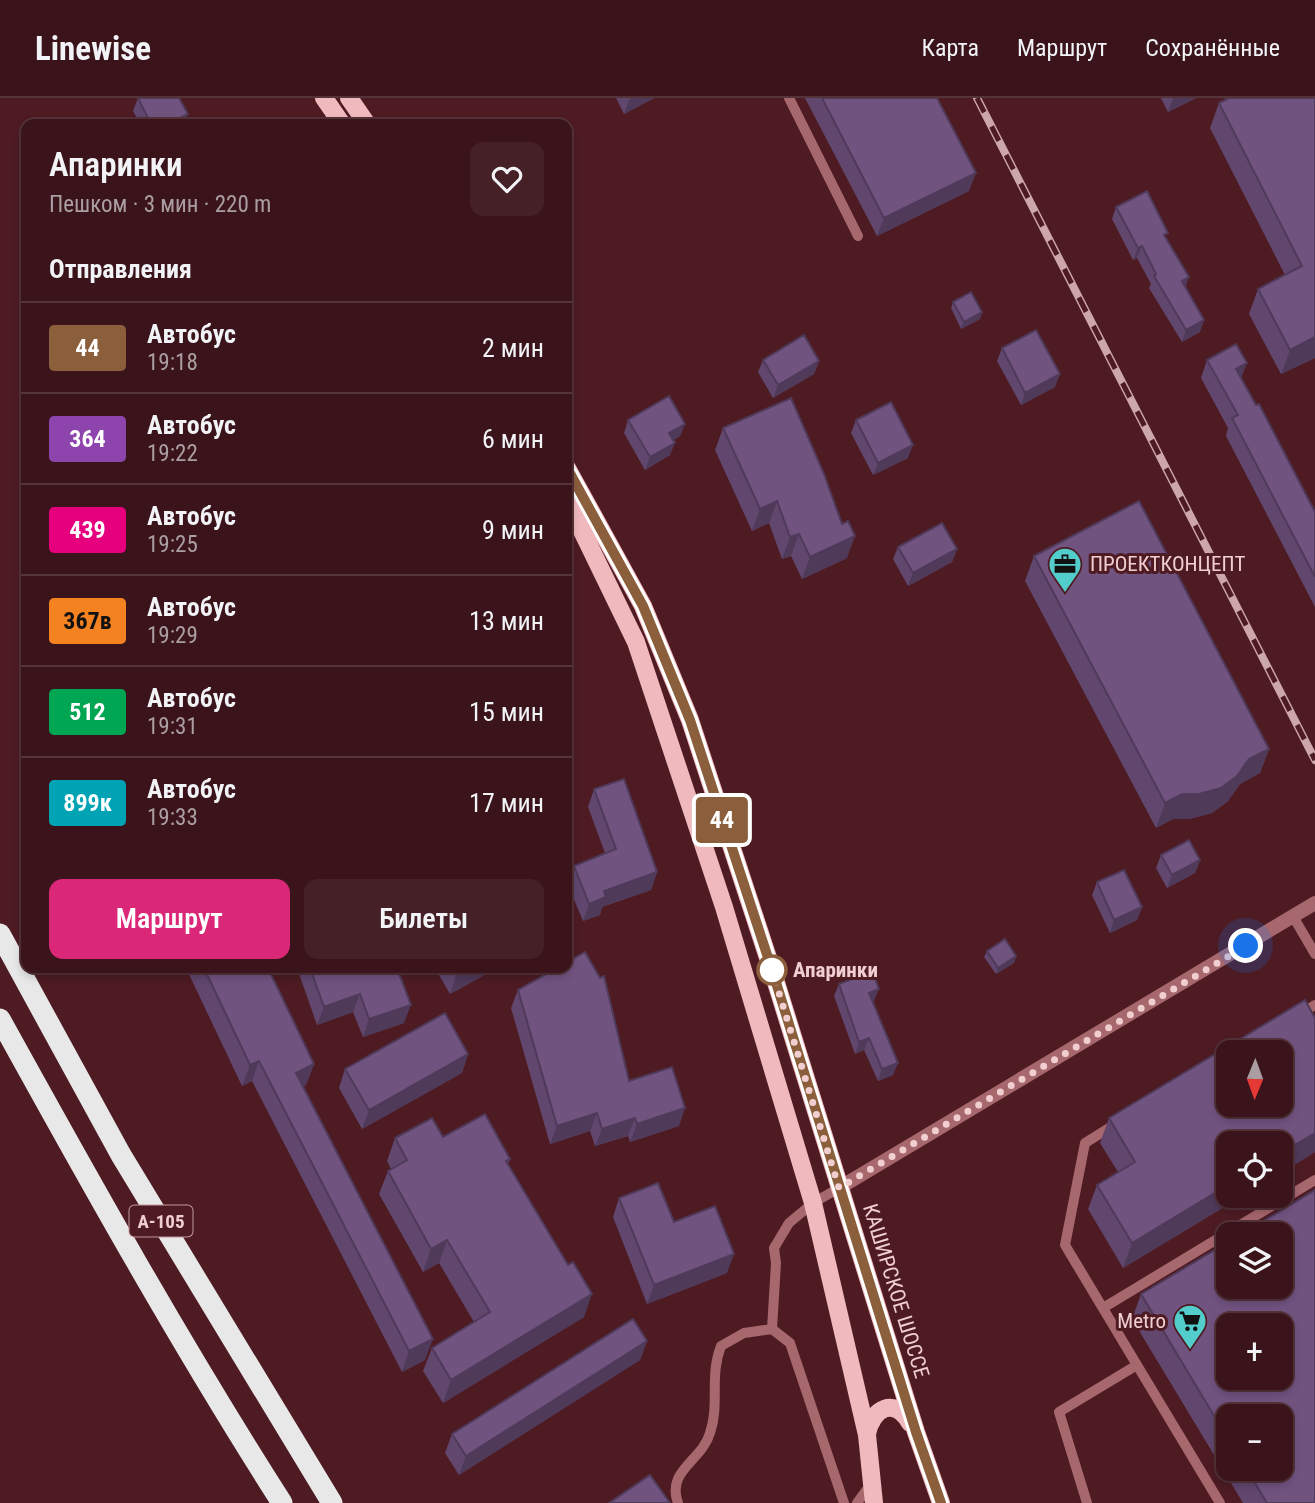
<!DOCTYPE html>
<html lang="ru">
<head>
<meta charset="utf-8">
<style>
	body { margin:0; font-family:"Roboto Condensed",sans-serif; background:#452127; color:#f1f3f6; height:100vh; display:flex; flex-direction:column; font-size:26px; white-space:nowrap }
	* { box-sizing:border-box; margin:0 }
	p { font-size:23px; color:#ab9ea2 }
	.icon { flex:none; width:38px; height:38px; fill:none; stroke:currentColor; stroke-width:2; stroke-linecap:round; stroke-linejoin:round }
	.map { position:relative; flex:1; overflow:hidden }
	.side { position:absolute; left:21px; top:21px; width:551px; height:854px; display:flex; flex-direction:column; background:#3a141a; border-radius:14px; box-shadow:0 4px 10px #0003,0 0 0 2px #543339 }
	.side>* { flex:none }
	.badge { padding:0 14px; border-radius:5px; font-size:24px; line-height:46px }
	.needle { width:46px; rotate:181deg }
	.controls { position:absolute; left:1216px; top:942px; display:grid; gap:14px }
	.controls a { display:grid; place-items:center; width:77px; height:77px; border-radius:14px; background:#3a141a; box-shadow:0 4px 10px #0003,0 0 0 2px #543339; font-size:35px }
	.you { position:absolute; width:35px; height:35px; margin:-18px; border:5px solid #fff; border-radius:50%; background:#1a73e8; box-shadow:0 0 0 10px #1a73e833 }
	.map>.badge { position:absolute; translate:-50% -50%; box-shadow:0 0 0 4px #fff }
	h2 { padding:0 28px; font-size:26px; line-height:63px }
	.round { display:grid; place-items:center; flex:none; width:74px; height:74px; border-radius:14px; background:#452127 }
	.summary { display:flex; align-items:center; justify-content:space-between; height:119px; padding:0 28px }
	h1 { font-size:33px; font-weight:600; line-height:52px }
	.primary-button { display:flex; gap:14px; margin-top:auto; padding:14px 28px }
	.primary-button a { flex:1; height:80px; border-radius:14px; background:#db2777; color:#fff; font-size:28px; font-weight:600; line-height:80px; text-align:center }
	.primary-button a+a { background:#452127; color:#f1f3f6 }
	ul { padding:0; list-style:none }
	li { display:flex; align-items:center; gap:21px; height:91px; padding:0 28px; border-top:2px solid #543339 }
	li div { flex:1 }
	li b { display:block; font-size:26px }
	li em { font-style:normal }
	li .badge { min-width:77px; font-weight:700; text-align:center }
	header { display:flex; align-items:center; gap:42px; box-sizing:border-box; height:98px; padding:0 35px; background:#3a141a; border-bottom:2px solid #543339 }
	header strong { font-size:33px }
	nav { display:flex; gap:38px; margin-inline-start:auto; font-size:24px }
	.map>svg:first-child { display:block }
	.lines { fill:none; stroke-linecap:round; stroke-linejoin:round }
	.lane { stroke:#a6676d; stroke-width:10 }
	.street { stroke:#a6676d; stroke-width:14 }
	.primary { stroke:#efb9bd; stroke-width:18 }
	.highway { stroke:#e8e8e8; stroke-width:21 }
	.rail-casing { stroke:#cca6a9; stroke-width:8 }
	.rail { stroke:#4e1b23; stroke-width:5; stroke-dasharray:16; stroke-linecap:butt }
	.wall { fill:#61476e; fill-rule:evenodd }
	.shaded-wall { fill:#4f3a5a }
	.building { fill:#715380; stroke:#4f3a5a; stroke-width:2; fill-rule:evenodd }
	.line-casing { stroke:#fff; stroke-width:16 }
	.line { stroke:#8b5e3c; stroke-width:10 }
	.walk { stroke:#f1cfd1; stroke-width:7; stroke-dasharray:0 12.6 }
	.stop-dot { fill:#fff; stroke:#8b5e3c; stroke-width:3.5 }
	.labels { text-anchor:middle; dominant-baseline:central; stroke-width:6; stroke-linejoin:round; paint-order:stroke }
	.shield { fill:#4e1b23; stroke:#c0999d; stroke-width:2 }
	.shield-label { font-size:19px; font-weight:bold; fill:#f1cfd1 }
	.poi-label { font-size:21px; fill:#f1cfd1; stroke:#4e1b23; text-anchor:start }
	.stop-label { font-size:21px; font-weight:bold; fill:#f1cfd1; stroke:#4e1b23; text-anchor:start }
	.street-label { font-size:21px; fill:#f1cfd1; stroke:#4e1b23 }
</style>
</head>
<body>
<header>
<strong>Linewise</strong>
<nav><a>Карта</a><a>Маршрут</a><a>Сохранённые</a></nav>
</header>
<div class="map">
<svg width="1315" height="1405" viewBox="0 0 1315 1405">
	<rect width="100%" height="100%" fill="#4e1b23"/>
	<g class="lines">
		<path class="lane" d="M789 0 858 138
			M1294 820 1315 856
			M1300 916 1315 907
			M1103 1210 1315 1082
			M772 1231 776 1165 774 1150 789 1125 813 1105 839 1090
			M1137 1267 1220 1405
			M678 1405C666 1372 702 1363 710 1335 720 1306 709 1279 721 1248L744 1235 772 1231 790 1245 844 1405
			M857 1405 871 1386
			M1087 1405 1059 1314 1137 1267 1065 1147 1085 1045 1114 1027"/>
		<path class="street" d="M839 1090 1315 805"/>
		<path class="primary" d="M324 0 342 26
			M349 0 367 26
			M567 370 643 508 690 622 774 878 916 1334 941 1405
			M567 402 636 544 724 809 813 1105 867 1337 874 1405
			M867 1336C872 1310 895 1298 910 1325"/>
		<path class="highway" d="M0 836 121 1057 332 1405
			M0 921C90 1084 181 1247 282 1405"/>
		<defs>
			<path id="rail" d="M977 0 1315 662"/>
		</defs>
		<use href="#rail" class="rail-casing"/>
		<use href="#rail" class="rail"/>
	</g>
	<path class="wall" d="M138 0 184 26H140L133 13Z
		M616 0H654L624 16Z
		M805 0H937L969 93 877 138Z
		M1161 0H1196L1168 14Z
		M1225 0H1315V260L1281 276 1249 216 1258 191 1285 177 1210 30 1219 5 1225 2Z
		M1116 109 1166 141 1186 190 1200 234 1182 244 1149 190 1151 186 1137 160 1133 162 1112 121Z
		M953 204 982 214 980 221 961 231 951 210Z
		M1002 250 1055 289 1021 307 997 263Z
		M763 262 819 263 814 276 773 300 758 274Z
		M1207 262 1241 280 1315 414V509L1226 338 1228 330 1201 280Z
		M628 322 685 326 680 338 673 342 670 357 645 372 624 335Z
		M856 322 908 360 873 377 851 335Z
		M723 330 847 460 802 481 791 458 782 461 769 425 752 433 715 352Z
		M898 449 957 451 952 464 908 488 893 461Z
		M1034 458 1269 651 1260 675 1240 686 1228 703 1212 715 1189 721H1173L1156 730 1025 483Z
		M594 691 657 774 651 792 602 809 600 817 583 823 567 785 574 768 605 755 588 709Z
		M1161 757 1200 762 1195 775 1167 790 1156 770Z
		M1097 784 1142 809 1137 822 1110 835 1092 797Z
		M987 853 1016 858 1014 865 996 876 984 859Z
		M186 870H268L314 966 306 987 303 989 425 1262 402 1274 252 983 242 988Z
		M297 870H397L404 925 363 939 353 914 317 927Z
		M435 870H497L450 896Z
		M839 886 874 903 873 904 893 977 878 983 864 952 855 956 834 898Z
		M518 892 629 983 679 1028 630 1044 628 1038 595 1048 590 1033 550 1046 511 910Z
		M1305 902 1315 920V1054L1281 1075V1045H1228V1097H1244L1123 1170 1088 1111 1097 1087 1118 1074 1100 1045 1109 1020ZM1228 954H1281V1006H1228Z
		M468 956 462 975 362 1031 339 990 345 971Z
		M443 1039 510 1061 508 1066 584 1219 443 1305 423 1273 432 1250 474 1224 439 1165 423 1174 379 1096 388 1073 391 1071 387 1063 395 1040Z
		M619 1100 674 1124 727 1175 647 1206 613 1119Z
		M1141 1196 1315 1405H1243L1132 1221ZM1228 1318 1281 1370H1228Z
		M647 1243 640 1262 459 1377 445 1355 452 1336Z"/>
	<path class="shaded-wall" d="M630 0H654L624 16Z
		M1173 0H1196L1168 14Z
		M188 16 184 26H168Z
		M976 75 969 93 877 138 884 120Z
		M1142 148 1137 160 1133 162 1138 150Z
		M1189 179 1185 191 1182 183Z
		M982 214 980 221 961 231 964 224Z
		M1204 222 1200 234 1182 244 1186 232Z
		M1315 239V260L1281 276 1290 252Z
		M819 263 814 276 773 300 778 287Z
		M1247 265 1240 283 1236 271Z
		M1060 276 1055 289 1021 307 1025 295Z
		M685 326 680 338 664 348 669 335Z
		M675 345 670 357 645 372 650 359Z
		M913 347 908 360 873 377 878 365Z
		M777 403 769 425 752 433 760 411Z
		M799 436 791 458 782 461 790 439Z
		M855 438 847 460 802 481 810 459Z
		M957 451 952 464 908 488 913 475Z
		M1269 651 1260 675 1240 686 1228 703 1212 715 1189 721H1173L1156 730 1165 705Z
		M1200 762 1195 775 1167 790 1172 777Z
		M657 774 651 792 602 809 600 817 583 823 589 806 604 793Z
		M1142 809 1137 822 1110 835 1114 822Z
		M1016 858 1014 865 996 876 998 870Z
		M470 870H497L450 896 456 877Z
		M879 891 874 903 865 907 869 895Z
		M360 896 353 914 317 927 324 909Z
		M411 907 404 925 363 939 369 921Z
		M869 940 864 952 855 956 859 944Z
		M468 956 462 975 362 1031 369 1012Z
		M259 963 252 983 242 988 250 967Z
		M898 965 893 977 878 983 882 971Z
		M314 966 306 987 289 996 296 975Z
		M685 1010 679 1028 630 1044 637 1026Z
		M597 1015 590 1033 550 1046 557 1028Z
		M635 1020 628 1038 595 1048 602 1031Z
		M1315 1035V1054L1281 1075V1055Z
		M1228 1087V1097H1244L1123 1170 1132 1145Z
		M447 1142 439 1165 423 1174 431 1151Z
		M734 1156 727 1175 647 1206 654 1187Z
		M592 1196 584 1219 443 1305 451 1282Z
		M433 1241 425 1262 402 1274 409 1253Z
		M647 1243 640 1262 459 1377 466 1358Z"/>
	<path class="building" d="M138 0H179L188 16 168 26H151Z
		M822 0H937L976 75 884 120Z
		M1229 0H1315V239L1290 252 1258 191 1302 168 1219 5Z
		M1147 93 1168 135 1164 137 1189 179 1182 183 1204 222 1186 232 1154 178 1156 176 1142 148 1138 150 1116 109Z
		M971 194 982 214 964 224 953 204Z
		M1036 232 1060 276 1025 295 1002 250Z
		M804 237 819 263 778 287 763 262Z
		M1236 246 1247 265 1236 271 1256 307 1259 306 1315 414V479L1232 320 1238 317 1207 262Z
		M669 298 685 326 669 335 675 345 650 359 628 322Z
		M791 300 824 376 842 426 848 423 855 438 810 459 799 436 790 439 777 403 760 411 723 330Z
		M891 304 913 347 878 365 856 322Z
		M1139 403 1269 651 1249 661 1237 678 1221 690 1199 696H1182L1165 705 1034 458Z
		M942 425 957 451 913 475 898 449Z
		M624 681 657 774 604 793 606 799 589 806 574 768 616 751 594 691Z
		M1189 742 1200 762 1172 777 1161 757Z
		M1124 772 1142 809 1114 822 1097 784Z
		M1005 841 1016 858 998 870 987 853Z
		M585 854 600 880 604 878 629 983 672 969 685 1010 637 1026 635 1020 602 1031 597 1015 557 1028 518 892 557 870H567V864Z
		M204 870H268L314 966 296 975 433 1241 409 1253 259 963 250 967Z
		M310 870H397L411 907 369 921 360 896 324 909Z
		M452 870H470L456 877Z
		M872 873 879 891 869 895 898 965 882 971 869 940 859 944 839 886Z
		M1305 902 1315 920V1035L1281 1055V1045H1228V1087L1132 1145 1097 1087 1135 1064 1109 1020ZM1228 954H1281V1006H1228Z
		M445 915 468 956 369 1012 345 971Z
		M485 1016 510 1061 506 1063 568 1167 573 1164 592 1196 451 1282 432 1250 490 1214 447 1142 431 1151 388 1073 407 1062 395 1040 432 1020 443 1039Z
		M658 1085 674 1124 715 1108 734 1156 654 1187 619 1100Z
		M1315 1092V1405H1267L1246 1370H1281V1318H1228V1341L1141 1196 1228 1144V1188H1281V1136H1242ZM1228 1227H1281V1279H1228Z
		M633 1221 647 1243 466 1358 452 1336Z
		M650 1377 670 1405H609Z"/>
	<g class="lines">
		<defs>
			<path id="line" d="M567 370 643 508 690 622 774 878 916 1334 941 1405"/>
		</defs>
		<use href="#line" class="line-casing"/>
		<use href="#line" class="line"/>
		<path class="walk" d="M772 872 839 1090 1246 848"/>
	</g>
	<defs>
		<symbol id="office-pin" viewBox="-11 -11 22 30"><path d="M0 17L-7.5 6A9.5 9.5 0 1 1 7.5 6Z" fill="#53cdcb" stroke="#4e1b23"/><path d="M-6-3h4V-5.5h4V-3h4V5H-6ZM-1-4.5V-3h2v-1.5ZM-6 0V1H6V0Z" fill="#111"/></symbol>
		<symbol id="supermarket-pin" viewBox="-11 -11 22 30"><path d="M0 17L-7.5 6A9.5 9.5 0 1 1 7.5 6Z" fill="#53cdcb" stroke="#4e1b23"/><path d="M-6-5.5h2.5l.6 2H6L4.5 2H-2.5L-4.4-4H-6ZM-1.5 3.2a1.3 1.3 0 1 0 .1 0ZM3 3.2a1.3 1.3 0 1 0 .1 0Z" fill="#111"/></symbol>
	</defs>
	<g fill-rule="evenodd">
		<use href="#office-pin" x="1046" y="447" width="38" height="52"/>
		<use href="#supermarket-pin" x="1171" y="1204" width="38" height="52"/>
	</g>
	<circle class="stop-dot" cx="772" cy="872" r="14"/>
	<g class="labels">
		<rect class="shield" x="129.5" y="1107.5" width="63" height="31" rx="5"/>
		<g class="shield-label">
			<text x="161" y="1123">А-105</text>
		</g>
		<g class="poi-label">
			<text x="1090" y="466">ПРОЕКТКОНЦЕПТ</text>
			<text x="1166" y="1223" text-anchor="end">Metro</text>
		</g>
		<g class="stop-label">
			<text x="793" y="872">Апаринки</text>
		</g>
		<g class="street-label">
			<text transform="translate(896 1193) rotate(73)">КАШИРСКОЕ ШОССЕ</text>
		</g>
	</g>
</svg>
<div class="controls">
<a><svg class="needle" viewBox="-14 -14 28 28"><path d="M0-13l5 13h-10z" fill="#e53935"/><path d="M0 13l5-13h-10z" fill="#ab9ea2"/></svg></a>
<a><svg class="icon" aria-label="locate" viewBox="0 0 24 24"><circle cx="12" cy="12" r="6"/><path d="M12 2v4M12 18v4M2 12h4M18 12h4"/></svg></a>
<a><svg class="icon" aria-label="layers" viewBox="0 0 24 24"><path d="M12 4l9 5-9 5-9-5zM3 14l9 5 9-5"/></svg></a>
<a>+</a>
<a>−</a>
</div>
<div class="you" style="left:1246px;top:848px"></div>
<b class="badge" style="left:722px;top:722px;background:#8b5e3c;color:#fff">44</b>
<section class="side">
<div class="summary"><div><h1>Апаринки</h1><p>Пешком · 3 мин · 220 m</p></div><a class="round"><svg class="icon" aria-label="heart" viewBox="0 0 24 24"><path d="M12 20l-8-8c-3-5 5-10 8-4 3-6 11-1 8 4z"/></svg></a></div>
<h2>Отправления</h2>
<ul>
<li><span class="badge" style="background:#8b5e3c;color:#fff">44</span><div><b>Автобус</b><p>19:18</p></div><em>2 мин</em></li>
<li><span class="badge" style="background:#8e44ad;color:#fff">364</span><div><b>Автобус</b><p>19:22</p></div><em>6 мин</em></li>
<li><span class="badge" style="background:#e6007e;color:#fff">439</span><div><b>Автобус</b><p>19:25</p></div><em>9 мин</em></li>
<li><span class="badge" style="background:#f58220;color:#111">367в</span><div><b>Автобус</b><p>19:29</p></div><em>13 мин</em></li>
<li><span class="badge" style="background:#00a651;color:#fff">512</span><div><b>Автобус</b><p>19:31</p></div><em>15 мин</em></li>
<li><span class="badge" style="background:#00a3b4;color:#fff">899к</span><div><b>Автобус</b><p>19:33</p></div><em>17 мин</em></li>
</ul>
<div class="primary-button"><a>Маршрут</a><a>Билеты</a></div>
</section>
</div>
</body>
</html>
